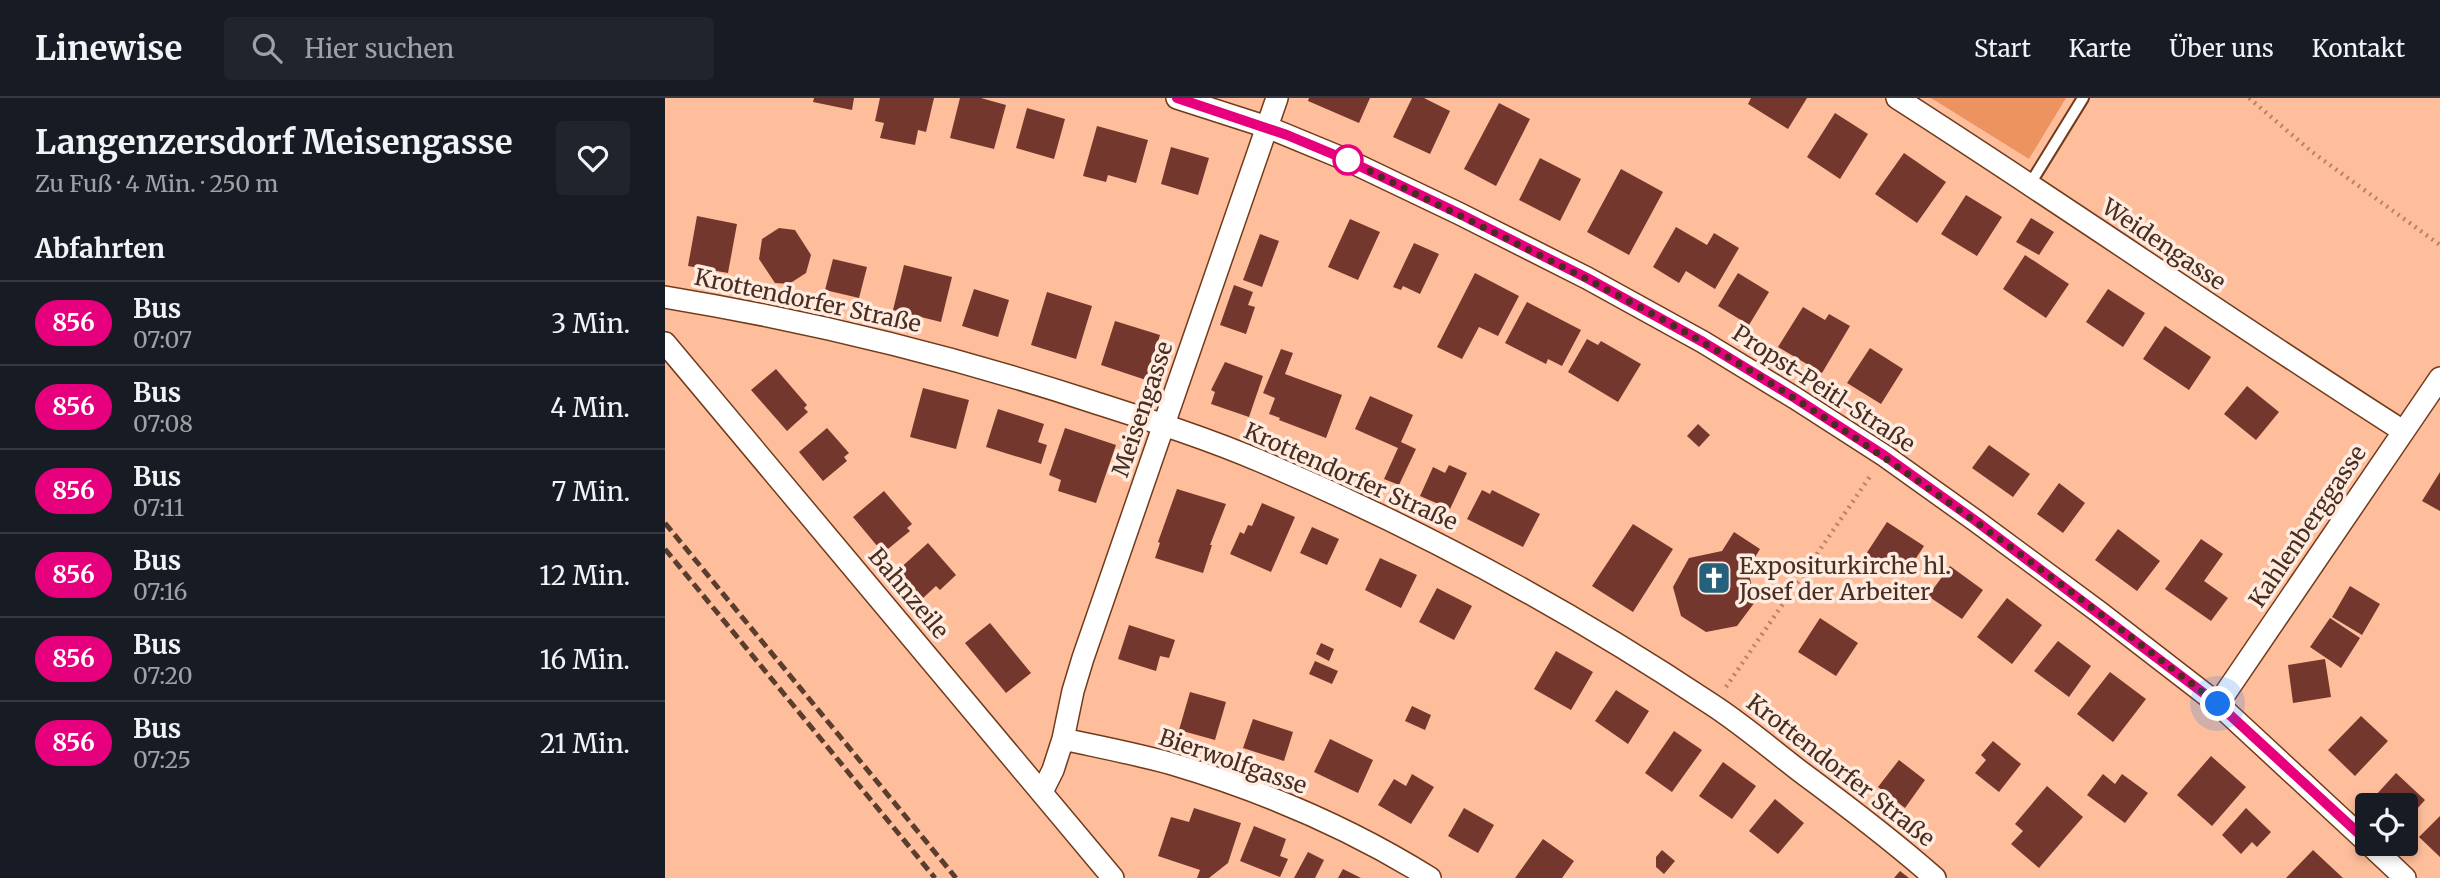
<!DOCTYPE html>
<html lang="de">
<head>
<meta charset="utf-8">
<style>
	body { margin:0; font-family:Merriweather,serif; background:#20242c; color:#f1f3f6; height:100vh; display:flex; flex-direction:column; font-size:26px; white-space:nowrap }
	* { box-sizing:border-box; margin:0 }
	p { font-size:23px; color:#9ea1a6 }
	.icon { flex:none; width:38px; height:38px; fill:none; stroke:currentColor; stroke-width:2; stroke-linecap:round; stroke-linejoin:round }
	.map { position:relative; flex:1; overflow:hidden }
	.panel { display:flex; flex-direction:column; background:#171b24; width:665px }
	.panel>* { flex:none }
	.badge { padding:0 14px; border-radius:23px; font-size:24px; line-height:46px }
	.controls { position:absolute; left:1690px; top:695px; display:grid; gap:14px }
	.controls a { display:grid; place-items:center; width:63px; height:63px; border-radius:7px; background:#171b24; box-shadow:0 4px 10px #0003; font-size:35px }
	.you { position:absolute; width:35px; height:35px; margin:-18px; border:5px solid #fff; border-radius:50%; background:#1a73e8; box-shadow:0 0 0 10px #1a73e833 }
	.map>.badge { position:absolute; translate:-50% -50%; box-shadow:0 0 0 4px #fff }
	h2 { padding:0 35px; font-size:26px; line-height:63px }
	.round { display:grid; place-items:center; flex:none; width:74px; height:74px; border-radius:7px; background:#20242c }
	.head { display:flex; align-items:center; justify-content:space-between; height:119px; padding:0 35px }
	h1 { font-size:33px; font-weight:700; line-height:52px }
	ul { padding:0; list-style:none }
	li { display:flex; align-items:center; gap:21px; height:84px; padding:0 35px; border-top:2px solid #363941 }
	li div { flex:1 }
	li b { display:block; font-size:26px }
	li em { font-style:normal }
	li .badge { min-width:77px; font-weight:700; text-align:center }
	header { display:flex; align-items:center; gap:42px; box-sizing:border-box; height:98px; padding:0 35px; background:#171b24; border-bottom:2px solid #363941 }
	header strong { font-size:33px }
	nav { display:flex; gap:38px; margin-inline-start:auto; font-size:24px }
	.search { width:490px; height:63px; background:#20242c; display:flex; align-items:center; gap:18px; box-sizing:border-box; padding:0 24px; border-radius:7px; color:#9ea1a6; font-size:26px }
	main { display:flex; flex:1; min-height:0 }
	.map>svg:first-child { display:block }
	.green { fill:#ed9360 }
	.building { fill:#74372e }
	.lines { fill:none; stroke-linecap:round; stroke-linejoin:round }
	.service-casing { stroke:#713b1b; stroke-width:14 }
	.minor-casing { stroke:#713b1b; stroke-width:24 }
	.path { stroke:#b4846a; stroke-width:4.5; stroke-dasharray:2 5; stroke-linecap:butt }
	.service { stroke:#fff; stroke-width:10 }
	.minor { stroke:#fff; stroke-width:21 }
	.rail { stroke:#5a3d2d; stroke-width:5; stroke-dasharray:10 5; stroke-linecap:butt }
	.line-casing { stroke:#fff; stroke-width:16 }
	.line { stroke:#e6007e; stroke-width:10 }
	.walk { stroke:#472e20; stroke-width:7; stroke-dasharray:0 12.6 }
	.stop-dot { fill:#fff; stroke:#e6007e; stroke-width:3.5 }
	.labels { text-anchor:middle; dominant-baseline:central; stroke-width:7; stroke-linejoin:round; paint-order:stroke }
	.street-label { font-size:23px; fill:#472e20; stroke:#ffebe0 }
	.poi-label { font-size:23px; fill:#472e20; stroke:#ffebe0; text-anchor:start }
</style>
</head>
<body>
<header>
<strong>Linewise</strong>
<div class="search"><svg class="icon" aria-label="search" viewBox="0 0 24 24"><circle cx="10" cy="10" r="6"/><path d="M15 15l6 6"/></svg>Hier suchen</div>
<nav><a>Start</a><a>Karte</a><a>Über uns</a><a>Kontakt</a></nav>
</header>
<main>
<section class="panel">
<div class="head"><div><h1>Langenzersdorf Meisengasse</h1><p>Zu Fuß · 4 Min. · 250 m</p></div><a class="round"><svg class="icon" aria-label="heart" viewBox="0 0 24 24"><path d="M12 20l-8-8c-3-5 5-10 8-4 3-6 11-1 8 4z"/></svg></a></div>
<h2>Abfahrten</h2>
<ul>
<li><span class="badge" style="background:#e6007e;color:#fff">856</span><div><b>Bus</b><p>07:07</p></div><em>3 Min.</em></li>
<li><span class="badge" style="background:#e6007e;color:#fff">856</span><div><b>Bus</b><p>07:08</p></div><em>4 Min.</em></li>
<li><span class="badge" style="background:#e6007e;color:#fff">856</span><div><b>Bus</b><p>07:11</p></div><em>7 Min.</em></li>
<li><span class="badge" style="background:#e6007e;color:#fff">856</span><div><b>Bus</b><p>07:16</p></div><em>12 Min.</em></li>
<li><span class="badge" style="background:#e6007e;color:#fff">856</span><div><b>Bus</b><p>07:20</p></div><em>16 Min.</em></li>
<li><span class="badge" style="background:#e6007e;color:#fff">856</span><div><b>Bus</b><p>07:25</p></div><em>21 Min.</em></li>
</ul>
</section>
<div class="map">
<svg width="1775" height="780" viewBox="0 0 1775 780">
	<rect width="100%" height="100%" fill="#febe9b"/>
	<path class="green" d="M1266 0H1401L1364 61Z"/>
	<path class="building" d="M149 0H189L187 12 148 4Z
		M215 0H269L261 34 253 32 250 47 215 40 219 25 210 23Z
		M295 0H316L341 7 329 51 285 40Z
		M644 0H705L694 25 643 3Z
		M747 0H759L785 13 765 56 728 39Z
		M1086 0H1142L1123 31 1083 6Z
		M834 5 865 21 831 88 799 71Z
		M362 10 400 21 389 61 351 50Z
		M1170 15 1203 36 1175 81 1142 59Z
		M432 28 483 42 471 85 443 77 441 84 418 78Z
		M506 49 544 60 533 97 496 86Z
		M1239 55 1281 84 1252 125 1210 96Z
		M875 60 916 81 895 123 854 102Z
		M956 71 998 94 964 157 922 134Z
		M1301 97 1337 119 1312 158 1276 136Z
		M32 118 72 126 63 175 23 168Z
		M1366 120 1389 134 1374 157 1351 144Z
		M685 121 715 134 693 182 663 169Z
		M1011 129 1042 147 1049 135 1074 150 1050 191 1021 173 1014 185 988 169Z
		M114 130 130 132 146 157 141 175 124 186 110 185 94 161 97 141Z
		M595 136 614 143 597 189 578 182Z
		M749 145 774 156 755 196 738 188 736 192 728 189Z
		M1360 157 1404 186 1381 220 1338 191Z
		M168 161 202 169 194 200 160 192Z
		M239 167 287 179 276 224 228 212Z
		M810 175 854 198 833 238 814 229 797 261 772 249Z
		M1073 175 1104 194 1084 227 1053 208Z
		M569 187 588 194 583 207 590 209 581 236 555 227Z
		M309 191 344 202 333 239 297 228Z
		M1443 191 1480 215 1458 249 1421 224Z
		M382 194 427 208 411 261 366 247Z
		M862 204 916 232 897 268 883 261 881 266 840 245Z
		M1138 209 1160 222 1164 216 1185 228 1157 275 1113 249Z
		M450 223 495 237 481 282 436 267Z
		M1500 228 1546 259 1524 292 1478 261Z
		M922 241 933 247 936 243 976 266 953 304 903 274Z
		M1205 250 1238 271 1216 306 1182 285Z
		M616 251 628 255 620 276 677 297 661 340 614 322 615 320 604 316 610 300 598 295Z
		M560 264 598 278 584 319 546 306 550 294 546 292Z
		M111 271 142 307 139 310 143 314 122 333 86 292Z
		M1582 288 1614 314 1591 342 1559 316Z
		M258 290 304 302 291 351 245 339Z
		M705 298 748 317 736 344 751 351 734 387 719 381 733 350 690 331Z
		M333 311 379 326 373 344 382 347 376 366 321 349Z
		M1033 326 1045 337 1034 349 1022 338Z
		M162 330 184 355 179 359 182 363 158 383 134 354Z
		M400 330 451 347 431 405 393 393 396 382 384 377Z
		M1324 347 1365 376 1348 399 1307 370Z
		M784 367 802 375 785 411 755 398 768 369 780 375Z
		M1775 374V413L1757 403Z
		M1394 385 1420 405 1398 435 1372 416Z
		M512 391 561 406 545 447H547L538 475 490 460 495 445 493 444Z
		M817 392 825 396 827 392 875 416 858 449 802 421Z
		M219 393 247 426 242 430 245 433 218 455 188 419Z
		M597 405 630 419 606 474 565 456 575 434 579 436 583 427 587 428Z
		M1222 424 1259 448 1238 480 1201 456Z
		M968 426 1008 451 968 514 927 488Z
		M647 429 674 441 662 467 635 455Z
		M1453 431 1495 463 1472 493 1430 462Z
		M1069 434 1095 451 1083 471 1090 504 1072 528 1041 534 1016 518 1008 489 1024 460 1057 453Z
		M1536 441 1558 456 1539 483 1563 500 1546 523 1500 491Z
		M263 445 291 477 275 492 271 488 258 500 232 473Z
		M715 460 752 477 736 510 700 492Z
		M1285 468 1318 492 1297 521 1263 498Z
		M1685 488 1715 506 1697 537 1667 519Z
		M772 490 807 508 789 542 754 524Z
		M1342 500 1377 527 1347 566 1312 539Z
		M1155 520 1193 545 1171 578 1133 554Z
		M1665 520 1695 540 1676 570 1645 549Z
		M325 525 366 575 341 595 300 545Z
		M464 527 510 542 504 560 495 558 491 573 453 561Z
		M1393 543 1426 568 1404 599 1369 573Z
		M656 545 669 551 664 563 651 556Z
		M891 553 928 574 906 612 869 591Z
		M1660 561 1666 599 1628 605 1623 567Z
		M650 563 673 573 667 586 644 576Z
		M1445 574 1481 601 1448 644 1412 616Z
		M951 592 984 613 963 646 930 623Z
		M525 594 561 604 550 642 514 632Z
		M747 608 766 617 760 632 740 623Z
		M1696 618 1723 643 1690 678 1663 652Z
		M588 621 628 634 619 663 578 650Z
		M1009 633 1037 652 1007 694 980 675Z
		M665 641 708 662 693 695 649 674Z
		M1328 643 1356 666 1334 694 1310 675 1321 662 1316 657Z
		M1546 658 1581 689 1547 728 1512 697Z
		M1234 662 1260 682 1240 710 1213 689Z
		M1058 664 1091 688 1067 721 1034 698Z
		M1731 675 1760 702 1741 723V707H1722L1711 697Z
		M747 676 769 689 746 726 713 707 729 681 741 688Z
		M1438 676 1450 686 1457 676 1483 695 1460 725 1422 697Z
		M1382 688 1418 719 1374 770 1346 746 1358 733 1350 726Z
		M1110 701 1139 725 1113 756 1084 733Z
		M529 710 576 725 563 765 544 780H532L535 772 493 758 506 719 524 724Z
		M799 710 829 727 813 755 783 738Z
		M1581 710 1606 734 1592 749 1587 744 1576 756 1557 737Z
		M1775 718V759L1754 739Z
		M589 728 621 741 615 758 623 761 615 779 575 763Z
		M878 741 909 763 897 780H850Z
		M997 752 1010 763 999 776 991 769V759Z
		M1648 752 1678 780H1621Z
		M643 754 659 762 650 780H629Z
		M678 771 696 780H673Z
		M1235 773 1244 780H1229Z"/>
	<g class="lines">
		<defs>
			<path id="service" d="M1365 86 1418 0"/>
			<path id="minor" d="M512 0 602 29 682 62 795 116 922 180 1038 244 1130 300 1220 358 1311 423 1434 514 1553 606 1703 745
				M1232 0C1402 109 1567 224 1738 333
				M0 199C145 223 288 258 428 304 484 322 541 340 595 363 753 430 903 511 1046 606 1077 626 1106 651 1136 674 1182 708 1227 742 1270 780
				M0 245 448 780
				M1553 606 1775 280
				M398 641 408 593 418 560 612 0
				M377 694 388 672 398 641C434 649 472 656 507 666 598 693 685 730 765 780
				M1704 746 1740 780"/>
		</defs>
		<use href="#service" class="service-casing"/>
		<use href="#minor" class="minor-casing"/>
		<path class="path" d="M1584 0 1647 54 1775 147
			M1061 589 1206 377"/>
		<use href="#service" class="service"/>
		<use href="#minor" class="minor"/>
		<path class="rail" d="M0 425 291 780
			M0 451 270 780"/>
	</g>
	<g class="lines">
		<defs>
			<path id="line" d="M512 0 622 37 682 62 795 116 922 180 1038 244 1130 300 1220 358 1311 423 1553 606 1703 744"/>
		</defs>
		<use href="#line" class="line-casing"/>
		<use href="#line" class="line"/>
		<path class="walk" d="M683 62C799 121 924 178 1039 245 1220 351 1387 478 1553 606"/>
	</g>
	<defs>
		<symbol id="church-square" viewBox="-11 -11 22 22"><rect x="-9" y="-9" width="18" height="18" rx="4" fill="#27607a" stroke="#ffebe0"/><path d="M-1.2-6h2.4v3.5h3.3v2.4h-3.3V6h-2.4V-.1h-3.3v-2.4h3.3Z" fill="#fff"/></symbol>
	</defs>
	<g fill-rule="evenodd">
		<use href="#church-square" x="1030" y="461" width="38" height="38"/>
	</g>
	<circle class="stop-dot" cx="683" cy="62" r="14"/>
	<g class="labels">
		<g class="street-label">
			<text transform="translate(1499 146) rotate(34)">Weidengasse</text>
			<text transform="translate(143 202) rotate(12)">Krottendorfer Straße</text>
			<text transform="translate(1159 290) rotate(33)">Propst-Peitl-Straße</text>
			<text transform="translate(477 311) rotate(-71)">Meisengasse</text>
			<text transform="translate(686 378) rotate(24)">Krottendorfer Straße</text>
			<text transform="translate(1642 428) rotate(-56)">Kahlenberggasse</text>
			<text transform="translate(244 495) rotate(50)">Bahnzeile</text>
			<text transform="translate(568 663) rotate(19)">Bierwolfgasse</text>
			<text transform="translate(1176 672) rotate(38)">Krottendorfer Straße</text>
		</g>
		<g class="poi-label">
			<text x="1074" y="467">Expositurkirche hl.<tspan x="1074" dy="26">Josef der Arbeiter</tspan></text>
		</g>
	</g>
</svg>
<div class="controls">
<a><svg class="icon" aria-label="locate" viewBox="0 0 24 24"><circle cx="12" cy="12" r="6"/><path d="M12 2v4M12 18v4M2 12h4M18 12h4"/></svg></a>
</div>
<div class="you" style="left:1553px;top:606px"></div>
</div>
</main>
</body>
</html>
